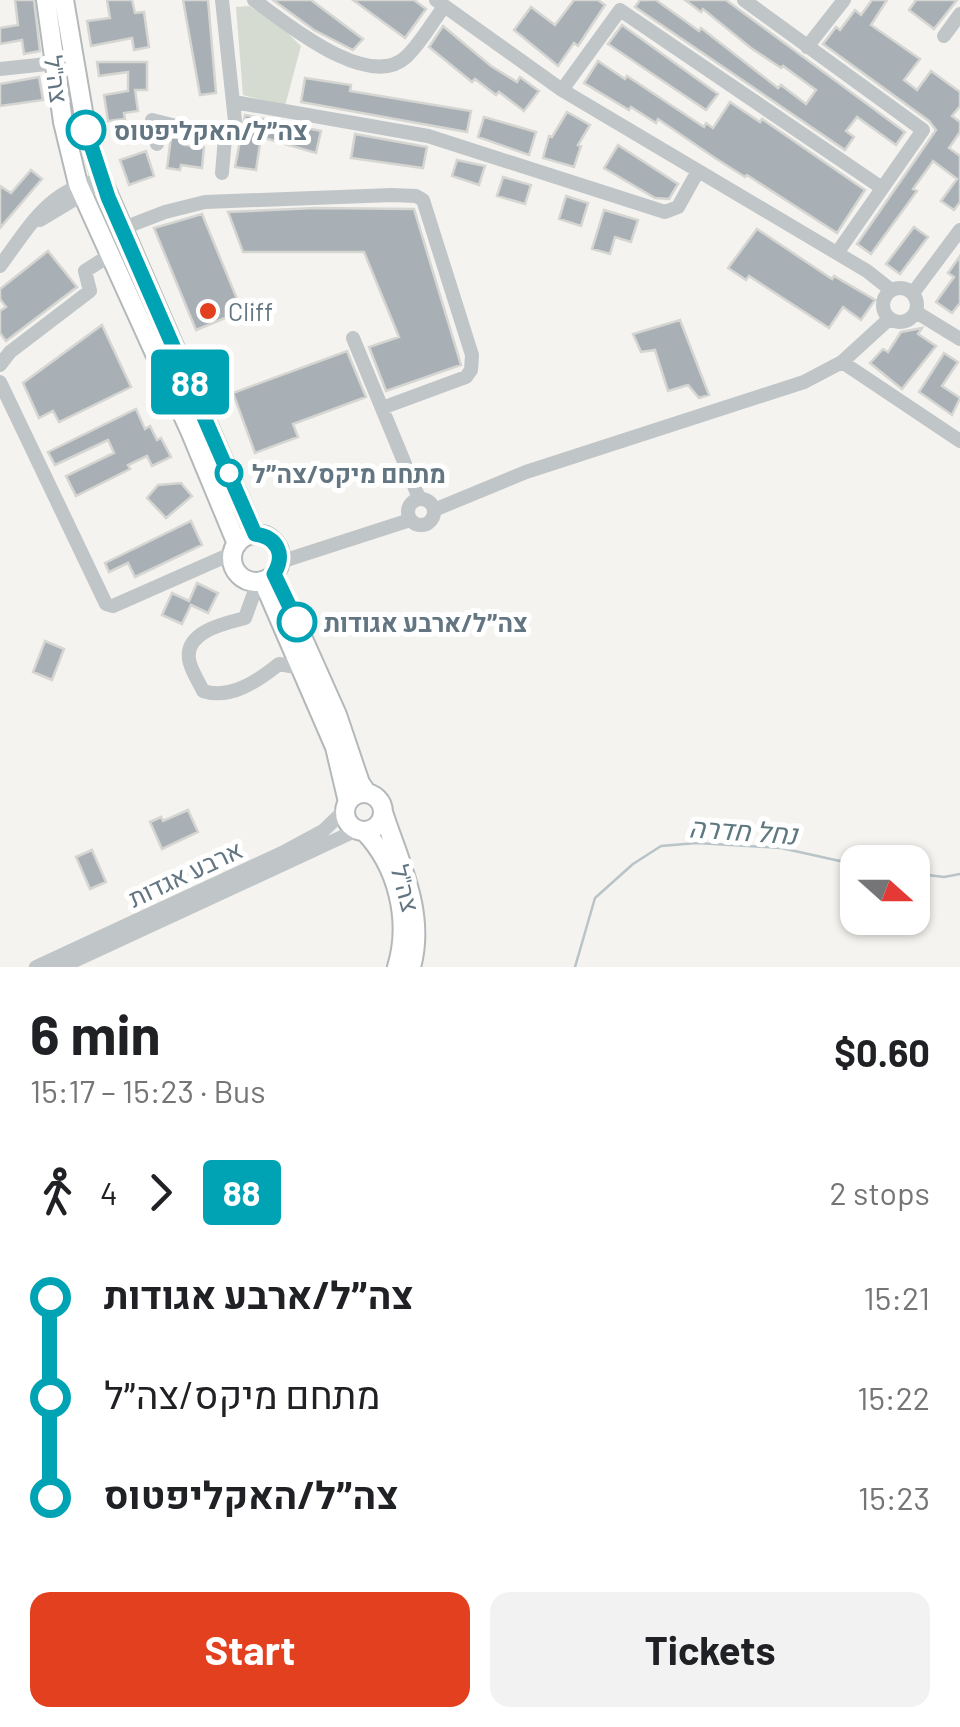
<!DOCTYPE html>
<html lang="en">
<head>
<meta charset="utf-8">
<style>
	body { margin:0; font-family:Barlow,Heebo,sans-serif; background:#f2f2f2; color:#202124; height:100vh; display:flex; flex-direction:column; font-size:38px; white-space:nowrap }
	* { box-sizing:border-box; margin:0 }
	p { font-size:32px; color:#757577 }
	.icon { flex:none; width:55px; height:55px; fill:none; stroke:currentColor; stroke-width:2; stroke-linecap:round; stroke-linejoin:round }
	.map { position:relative; height:967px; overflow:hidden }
	.sheet { display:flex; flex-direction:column; background:#fff; flex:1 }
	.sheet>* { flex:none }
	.badge { padding:0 20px; border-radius:8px; font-size:35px; line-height:65px }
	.needle { width:65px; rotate:111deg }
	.buttons { position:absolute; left:840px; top:845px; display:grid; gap:20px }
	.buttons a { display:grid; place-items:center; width:90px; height:90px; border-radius:20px; background:#fff; box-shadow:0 2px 8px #0004; font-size:50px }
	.map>.badge { position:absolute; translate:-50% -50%; box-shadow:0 0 0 5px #fff }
	.legs { display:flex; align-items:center; gap:15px; height:110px; padding:0 30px; font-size:32px }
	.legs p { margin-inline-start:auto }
	.overview { display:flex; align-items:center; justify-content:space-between; height:170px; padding:0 30px }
	h1 { font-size:55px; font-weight:700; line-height:75px }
	.primary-button { display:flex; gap:20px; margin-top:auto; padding:20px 30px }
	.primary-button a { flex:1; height:115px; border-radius:20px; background:#e34020; color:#fff; font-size:40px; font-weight:700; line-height:115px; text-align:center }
	.primary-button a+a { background:#f2f2f2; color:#202124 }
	ul { padding:0 30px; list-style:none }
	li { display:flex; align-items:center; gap:35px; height:100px; font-size:38px }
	li i { display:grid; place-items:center; width:15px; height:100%; margin:0 12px; background:currentColor }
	li i::after { content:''; width:25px; height:25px; margin:-12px; border:8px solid; border-radius:50%; background:#fff }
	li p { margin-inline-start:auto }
	li:first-child i { background:linear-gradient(#0000 50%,currentColor 0) }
	li:last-child i { background:linear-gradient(currentColor 50%,#0000 0) }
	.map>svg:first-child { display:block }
	.green { fill:#d5dbd0 }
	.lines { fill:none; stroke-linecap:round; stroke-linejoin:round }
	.stream { stroke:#b8c4c7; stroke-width:2.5 }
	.building { fill:#a8b0b5; stroke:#d5d5d2; stroke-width:2.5 }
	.major-casing { stroke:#b3b8bb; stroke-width:22 }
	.minor { stroke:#c0c5c7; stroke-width:14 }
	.major { stroke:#fff; stroke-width:18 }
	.line-1-casing { stroke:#fff; stroke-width:22 }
	.line-1 { stroke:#00a3b4; stroke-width:15 }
	.stop-1-dot { fill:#fff; stroke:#00a3b4; stroke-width:5 }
	.poi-dot { fill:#e34020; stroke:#fff; stroke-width:4 }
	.labels { text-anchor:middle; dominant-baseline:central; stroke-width:10; stroke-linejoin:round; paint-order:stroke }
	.street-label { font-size:25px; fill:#627581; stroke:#fff }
	.stop-label { font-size:25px; font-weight:bold; fill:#627581; stroke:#fff; text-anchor:start }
	.poi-label { font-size:25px; fill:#627581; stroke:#fff; text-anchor:start }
	.water-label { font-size:28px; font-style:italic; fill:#5e787f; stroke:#fff }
</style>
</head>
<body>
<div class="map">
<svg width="960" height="967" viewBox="0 0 960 967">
	<rect width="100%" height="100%" fill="#f4f3ef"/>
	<path class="green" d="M249 6 274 20 301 46 285 106 243 95 236 7Z"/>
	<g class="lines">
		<path class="stream" d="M912 873 944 877 960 874
			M575 967 595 898 633 864 661 846 697 843 781 848 858 865"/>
	</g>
	<path class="building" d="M15 0H34L40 51 24 54 22 40 0 44V28L18 25Z
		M107 0H132L135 13 144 12 149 47 134 50 132 38 91 46 87 21 110 18Z
		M183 0H208L216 93 200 95Z
		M273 0H311L363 39 353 50 314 30Z
		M353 0H414L426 9 405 38Z
		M574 0H598L605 5 578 46 574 43 558 66 514 30 531 7 555 25Z
		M640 0H656L699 31 701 28 778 88 781 85 806 104 816 90 783 66 781 68 751 48 703 9 701 12 685 0H726L905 132 896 145 857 117 846 131 854 137 845 150 635 7Z
		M872 0H887L871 25 920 59 904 80 917 90 931 71 960 92V106L952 116 960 122V132L949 148 960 156V202L954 210 941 201 957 179 933 161 913 189 917 191 871 254 857 244 936 130 929 121 823 44 836 27 840 30 855 10 861 15Z
		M916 0H957L934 29 909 10Z
		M622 25 718 94 706 110 608 44Z
		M443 26 491 66 517 82 520 77 539 91 524 111 499 92 496 95 475 79 472 82 429 47Z
		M598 61 625 79 627 76 704 127 706 123 713 128 730 102 760 122 762 119 865 190 837 233 747 175 745 177 715 158 658 119 656 123 631 107 629 110 584 83Z
		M97 62H147V90H135L138 111 124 113 125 119 108 121 104 95 128 91V72L99 76Z
		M39 77 43 100 0 106V84Z
		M305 78 351 85 350 91 471 111 467 132 301 102Z
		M567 112 590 125 578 145 581 146 574 167 543 158 549 136 552 137Z
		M245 115 321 131 316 153 261 137 256 170 235 167Z
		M484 117 536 132 529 155 478 137Z
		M355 134 427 147 423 168 351 158Z
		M171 137 185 139 184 145 204 147 202 168 181 165 180 170 167 168Z
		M618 145 678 184 669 199 655 198 604 168Z
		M146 151 154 176 129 185 120 160Z
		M457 160 485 166 479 185 452 176Z
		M31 170 42 179 0 228V186L11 193Z
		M503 177 531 185 525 204 497 196Z
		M566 196 588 203 581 226 559 219Z
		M316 208 414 209 461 365 386 391 369 347 399 337 364 252H243L228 212Z
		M604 210 638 220 631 242 615 237 610 254 592 249Z
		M202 214 242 311 196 330 154 228Z
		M914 227 928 237 900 274 886 264Z
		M757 229 832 279 834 276 875 300 861 320 843 307 829 328 749 276 746 280 728 268Z
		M48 251 77 287 6 341 0 333V311L6 307 0 299V289Z
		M960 256V303L952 313 936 302 954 277 948 273Z
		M680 320 709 395 699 398 688 385 668 391 655 350 641 352 633 334Z
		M102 325 131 387 59 422 53 411 39 418 23 383Z
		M922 328 918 334 936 346 902 389 870 363 883 349 888 352 901 332Z
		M347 351 366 397 293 424 298 437 255 453 233 393Z
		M944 353 958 362 942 386 960 398 952 415 919 392Z
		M136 409 145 429 150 426 157 440 161 438 171 457 152 466 147 456 128 465 130 469 76 496 66 476 114 453 108 440 55 465 48 452Z
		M181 483 192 496 166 518 147 498 158 485Z
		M191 521 202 545 135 577 128 563 109 572 105 563Z
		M197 583 218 593 208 613 191 605 182 624 162 615 172 593 189 601Z
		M45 641 64 649 52 680 33 672Z
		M188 810 198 832 162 849 150 822 161 817 163 821Z
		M92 850 106 882 90 889 76 857Z"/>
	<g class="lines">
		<defs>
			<path id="major" d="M46 0 63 122 78 184 191 433 237 544
				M64 0 86 129 102 180 255 534
				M232 558a24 24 0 1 1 48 0a24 24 0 1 1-48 0Z
				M274 574 337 715 360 783 367 793
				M263 581 335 747 348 802
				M345 812a19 19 0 1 1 38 0a19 19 0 1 1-38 0Z
				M383 812C399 862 426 913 411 967
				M364 831C398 866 411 921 397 967"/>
		</defs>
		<use href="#major" class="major-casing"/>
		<path class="minor" d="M254 0C285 22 368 92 406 57 421 43 432 22 444 7
			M436 0 562 90 867 271 891 290
			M744 0 923 130 837 253
			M944 36 960 14
			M807 47 844 0
			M0 69 56 63
			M562 90 620 10 882 188
			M234 102 428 136 665 212 678 207 698 171
			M157 144 152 120 225 138
			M222 173 225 138 235 121 222 0
			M40 220 90 190
			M121 229 165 212 205 202 392 195 416 196 423 200 472 355 471 370 466 377 382 408
			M0 266C29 227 49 188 102 180
			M883 305a17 17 0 1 1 34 0a17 17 0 1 1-34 0Z
			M913 293 960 230
			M916 312 960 339
			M353 338 419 498
			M842 362 960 441
			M0 365 10 352 90 291 85 271 110 255
			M0 382 106 604 113 606 224 557 232 560
			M408 512a13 13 0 1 1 26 0a13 13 0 1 1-26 0Z
			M434 510 526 472 804 382 842 362 889 319
			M280 562 410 520
			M258 582 245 618C226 623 185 631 189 659 190 669 199 682 203 691 230 700 258 681 279 664L301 668
			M36 967 286 851 323 831 345 810
			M61 967 357 830"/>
		<use href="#major" class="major"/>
	</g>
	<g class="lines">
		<defs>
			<path id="line-1" d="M86 130 108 197 255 534C277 537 286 554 274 574L297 622"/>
		</defs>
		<use href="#line-1" class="line-1-casing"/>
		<use href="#line-1" class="line-1"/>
	</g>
	<g class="stop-1-dot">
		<circle cx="86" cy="130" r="18"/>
		<circle cx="229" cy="473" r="12"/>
		<circle cx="297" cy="622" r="18"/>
	</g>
	<circle class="poi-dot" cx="208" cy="311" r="10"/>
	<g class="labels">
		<g class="street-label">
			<text transform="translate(57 79) rotate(82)">צה"ל</text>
			<text transform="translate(185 873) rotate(-25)">ארבע אגדות</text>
			<text transform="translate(406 888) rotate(75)">צה"ל</text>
		</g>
		<g class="stop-label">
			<text x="114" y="130">צה״ל/האקליפטוס</text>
			<text x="252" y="473">מתחם מיקס/צה״ל</text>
			<text x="324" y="622">צה״ל/ארבע אגודות</text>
		</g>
		<g class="poi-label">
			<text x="228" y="311">Cliff</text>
		</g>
		<g class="water-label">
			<text transform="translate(743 830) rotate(4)">נחל חדרה</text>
		</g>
	</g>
</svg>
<div class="buttons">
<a><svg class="needle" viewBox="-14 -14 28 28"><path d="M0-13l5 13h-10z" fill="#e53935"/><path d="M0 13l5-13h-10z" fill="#757577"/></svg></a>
</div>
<b class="badge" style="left:190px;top:382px;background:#00a3b4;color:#fff">88</b>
</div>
<section class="sheet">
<div class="overview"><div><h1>6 min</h1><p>15:17 – 15:23 · Bus</p></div><b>$0.60</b></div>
<div class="legs"><svg class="icon" aria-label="walk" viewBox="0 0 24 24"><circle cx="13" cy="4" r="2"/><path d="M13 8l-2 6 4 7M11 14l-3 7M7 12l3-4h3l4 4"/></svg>4<svg class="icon" aria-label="forward" viewBox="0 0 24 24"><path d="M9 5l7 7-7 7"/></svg><b class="badge" style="background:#00a3b4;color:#fff">88</b><p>2 stops</p></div>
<ul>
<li><i style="color:#00a3b4"></i><b>צה״ל/ארבע אגודות</b><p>15:21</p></li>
<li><i style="color:#00a3b4"></i><span>מתחם מיקס/צה״ל</span><p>15:22</p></li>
<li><i style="color:#00a3b4"></i><b>צה״ל/האקליפטוס</b><p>15:23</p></li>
</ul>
<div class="primary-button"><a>Start</a><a>Tickets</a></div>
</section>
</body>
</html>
